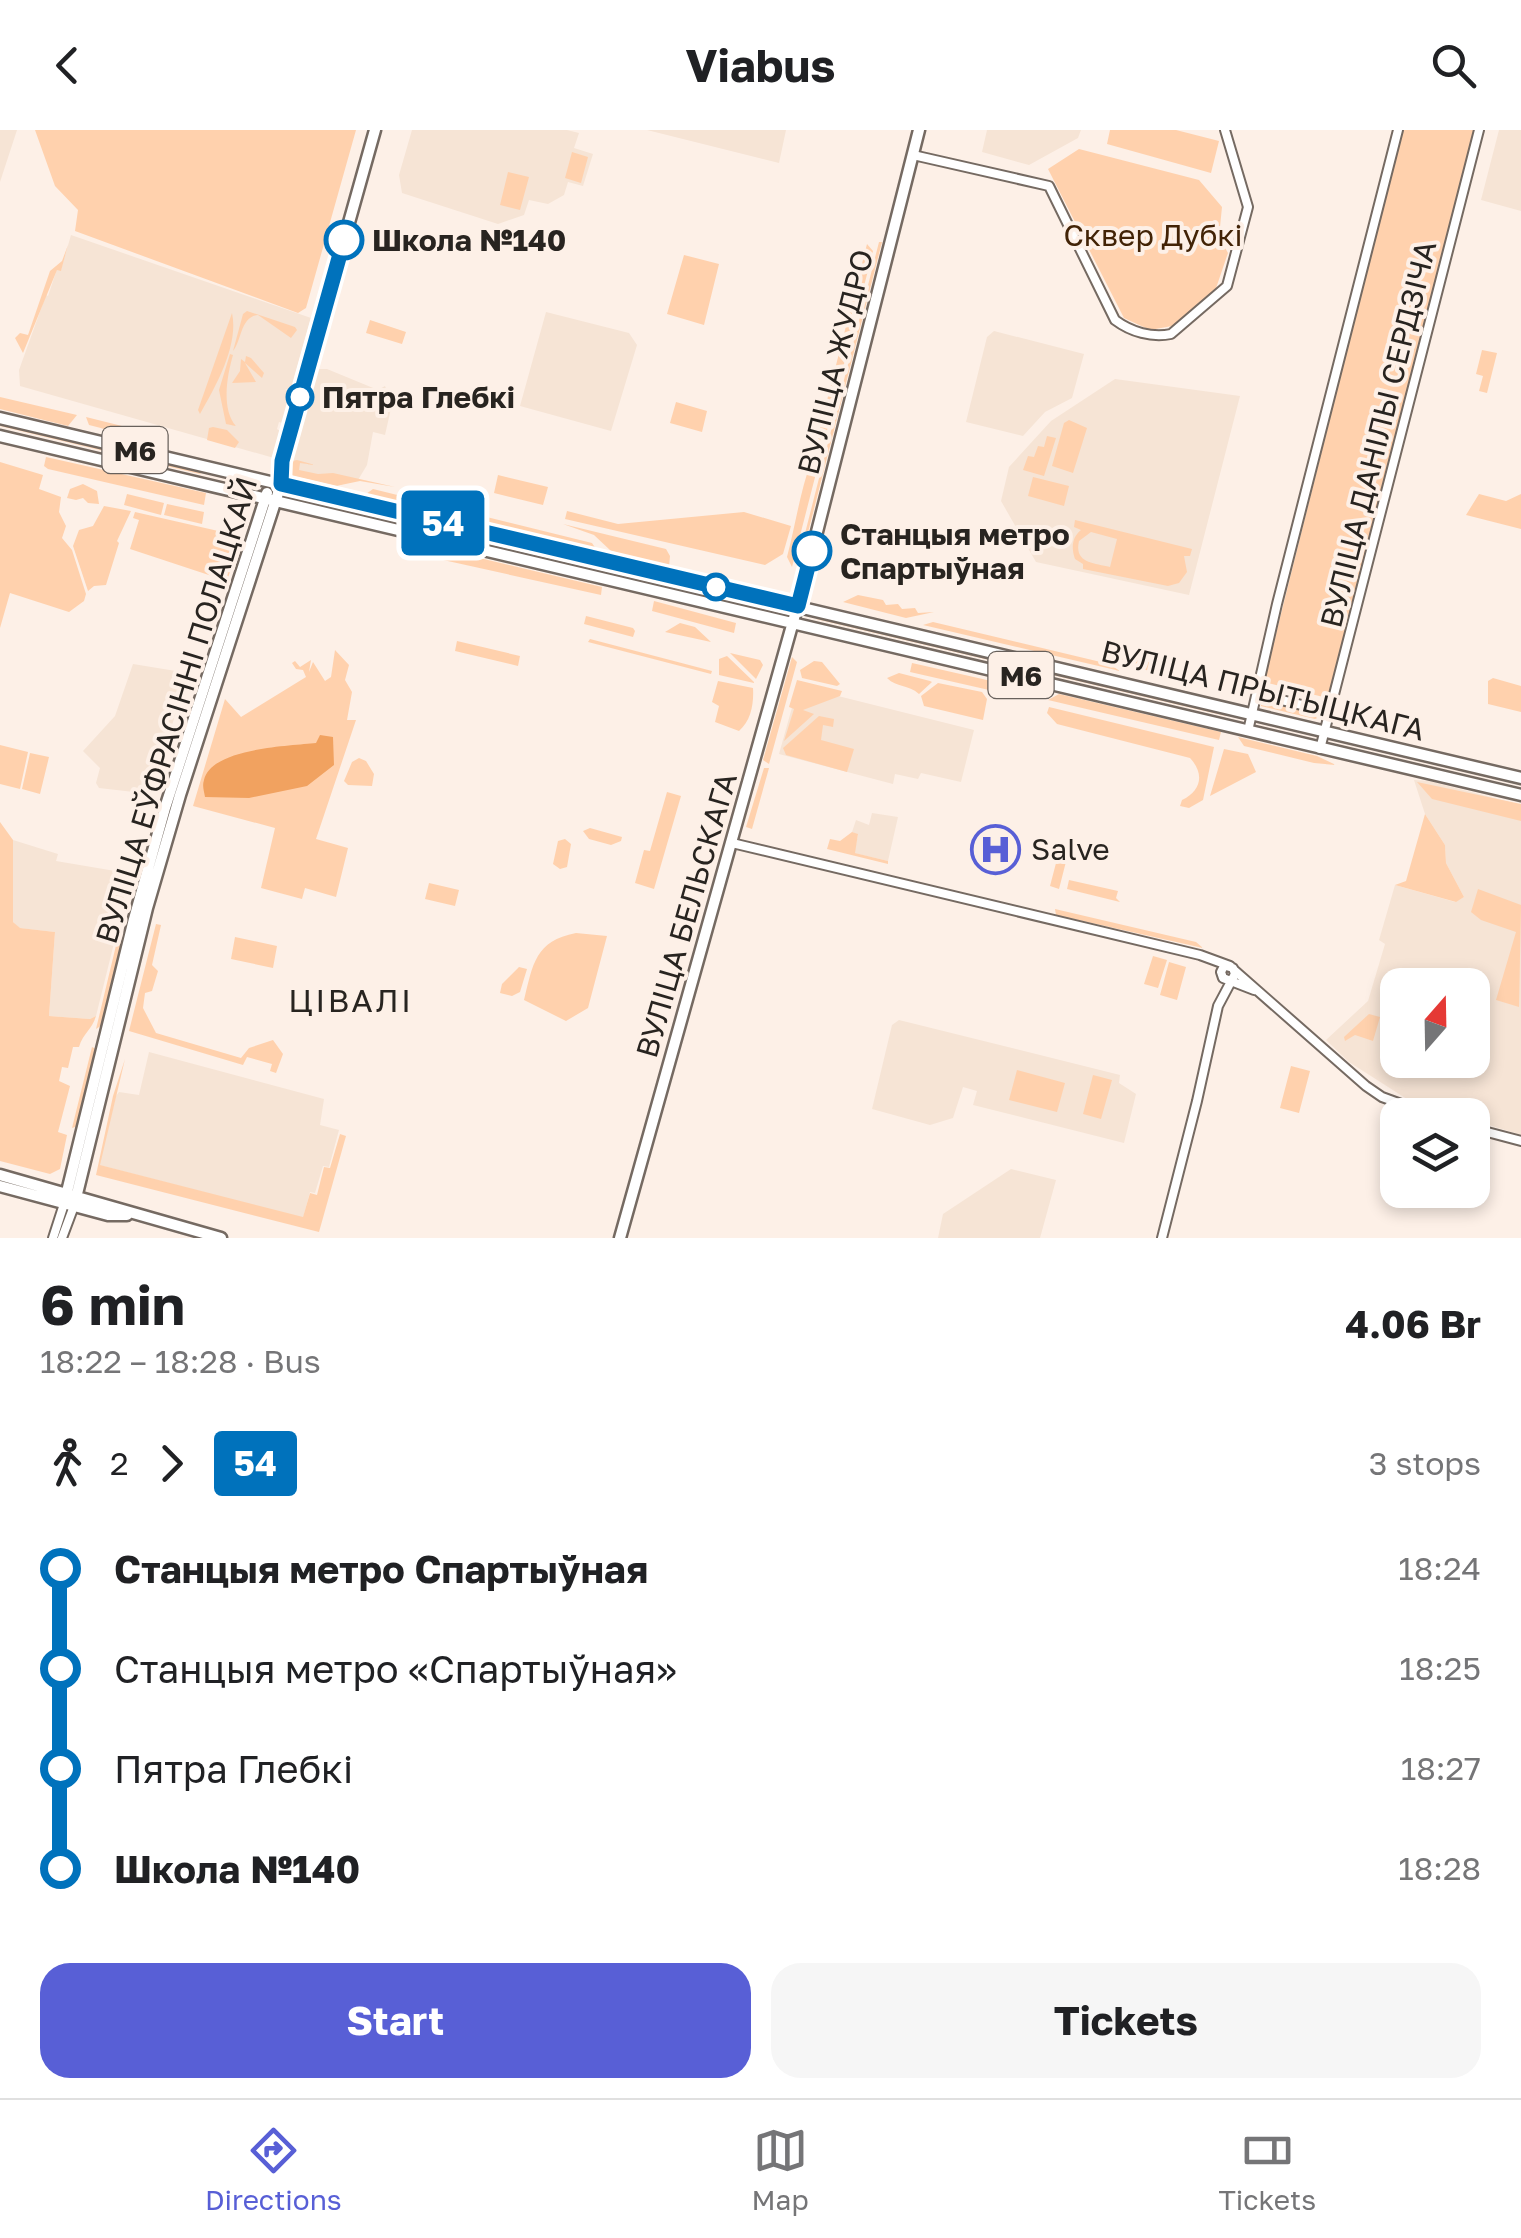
<!DOCTYPE html>
<html lang="en">
<head>
<meta charset="utf-8">
<style>
	body { margin:0; font-family:"Golos Text",sans-serif; background:#f6f6f6; color:#202124; height:100vh; display:flex; flex-direction:column; font-size:38px; white-space:nowrap }
	* { box-sizing:border-box; margin:0 }
	p { font-size:32px; color:#757577 }
	.icon { flex:none; width:55px; height:55px; fill:none; stroke:currentColor; stroke-width:2; stroke-linecap:round; stroke-linejoin:round }
	.map { position:relative; height:1108px; overflow:hidden }
	.side { display:flex; flex-direction:column; background:#fff; flex:1 }
	.side>* { flex:none }
	.badge { padding:0 20px; border-radius:8px; font-size:35px; line-height:65px }
	.needle { width:65px; rotate:20deg }
	.controls { position:absolute; left:1380px; top:838px; display:grid; gap:20px }
	.controls a { display:grid; place-items:center; width:110px; height:110px; border-radius:20px; background:#fff; box-shadow:0 5px 15px #0003; font-size:50px }
	.map>.badge { position:absolute; translate:-50% -50%; box-shadow:0 0 0 5px #fff }
	.legs { display:flex; align-items:center; gap:15px; height:110px; padding:0 40px; font-size:32px }
	.legs p { margin-inline-start:auto }
	.overview { display:flex; align-items:center; justify-content:space-between; height:170px; padding:0 40px }
	h1 { font-size:55px; font-weight:700; line-height:75px }
	.action { display:flex; gap:20px; margin-top:auto; padding:20px 40px }
	.action a { flex:1; height:115px; border-radius:30px; background:#585fd6; color:#fff; font-size:40px; font-weight:700; line-height:115px; text-align:center }
	.action a+a { background:#f6f6f6; color:#202124 }
	ul { padding:0 40px; list-style:none }
	li { display:flex; align-items:center; gap:35px; height:100px; font-size:38px }
	li i { display:grid; place-items:center; width:15px; height:100%; margin:0 12px; background:currentColor }
	li i::after { content:''; width:25px; height:25px; margin:-12px; border:8px solid; border-radius:50%; background:#fff }
	li p { margin-inline-start:auto }
	li:first-child i { background:linear-gradient(#0000 50%,currentColor 0) }
	li:last-child i { background:linear-gradient(currentColor 50%,#0000 0) }
	header { display:flex; justify-content:space-between; align-items:center; height:130px; padding:0 40px; background:#fff; font-size:45px; font-weight:700 }
	.dock { display:flex; justify-content:space-around; align-items:center; height:140px; border-top:2px solid #e0e0e0; background:#fff; font-size:28px; color:#757577 }
	.dock a { display:grid; justify-items:center; gap:5px }
	.dock .on { color:#585fd6 }
	.map>svg:first-child { display:block }
	.built { fill:#f6e4d5; fill-rule:evenodd }
	.green { fill:#ffd1ad; fill-rule:evenodd }
	.water { fill:#f1a260 }
	.lines { fill:none; stroke-linecap:round; stroke-linejoin:round }
	.minor-casing { stroke:#756a62; stroke-width:12 }
	.major-casing { stroke:#756a62; stroke-width:15 }
	.minor { stroke:#fff; stroke-width:8 }
	.major { stroke:#fff; stroke-width:10 }
	.line-1-casing { stroke:#fff; stroke-width:22 }
	.line-1 { stroke:#0072bc; stroke-width:15 }
	.stop-1-dot { fill:#fff; stroke:#0072bc; stroke-width:5 }
	.labels { text-anchor:middle; dominant-baseline:central; stroke-width:8; stroke-linejoin:round; paint-order:stroke }
	.shield { fill:#fdf0e7; stroke:#68615c; stroke-width:2.5 }
	.shield-label { font-size:28px; font-weight:bold; fill:#282420 }
	.park-label { font-size:30px; fill:#422306; stroke:#fdf0e7 }
	.stop-label { font-size:30px; font-weight:bold; fill:#282420; stroke:#fdf0e7; text-anchor:start }
	.street-label { font-size:30px; fill:#282420; stroke:#fdf0e7 }
	.poi-label { font-size:30px; fill:#282420; stroke:#fdf0e7; text-anchor:start }
	.neighbourhood-label { font-size:32px; letter-spacing:2.5px; fill:#282420; stroke:#fdf0e7 }
</style>
</head>
<body>
<header><svg class="icon" aria-label="back" viewBox="0 0 24 24"><path d="M15 5l-7 7 7 7"/></svg>Viabus<svg class="icon" aria-label="search" viewBox="0 0 24 24"><circle cx="10" cy="10" r="6"/><path d="M15 15l6 6"/></svg></header>
<div class="map">
<svg width="1521" height="1108" viewBox="0 0 1521 1108">
	<rect width="100%" height="100%" fill="#fdf0e7"/>
	<path class="built" d="M0 0H17L0 52Z
		M412 0H567L579 3 574 18 593 24 583 56 568 52 564 65 548 74 529 70 524 85 498 94 402 63 399 45Z
		M647 0H786L779 33Z
		M987 0H1081L1078 8 1029 35 982 22Z
		M1499 0H1521V81L1481 70Z
		M71 105 311 188 291 259H285L290 262 282 293 279 292 277 299 280 301 274 328 20 256 19 240 46 165 48 166 57 139 61 140Z
		M546 182 629 203 637 215 611 301 520 276Z
		M994 201 1084 224 1072 268 1045 282 1023 306 966 292 987 207Z
		M313 239H327L378 260 385 256 392 274 385 305 373 302 367 335 358 350 336 356 288 342 286 335 292 332 316 241Z
		M1115 249 1240 266 1189 465 1036 432 1001 371 1009 337 1051 291Z
		M133 534 188 543 151 664 99 658 96 653 100 638 83 621 115 586Z
		M798 556 974 600 961 652 921 643 918 649 895 644 893 654 779 624Z
		M1414 650 1429 651 1521 675V1005L1473 990 1472 985H1456L1410 971 1349 932 1326 910 1368 871 1385 814 1379 810 1395 755 1455 772 1464 767 1446 733 1445 715 1425 684ZM1398 855H1472V930H1398Z
		M872 683 898 687 888 731 854 723 858 705 852 702 856 690 869 695Z
		M13 710 58 724 56 731 127 743 123 774 112 780 107 793 118 797 96 886 90 889 49 886 55 802 19 798 13 792Z
		M899 890 1120 945 1119 953 1136 964 1124 1013 973 975 977 961 963 957 953 988 930 995 872 979 892 895Z
		M149 922 324 969 320 995 339 1000 329 1037 323 1036 315 1063 310 1062 303 1088 99 1035 116 966 119 962 139 965Z
		M1011 1039 1056 1050 1040 1108H938L943 1084Z"/>
	<path class="green" d="M35 0H356L306 178 298 183 75 101 78 80 55 56Z
		M1110 0H1176L1219 11 1211 43 1107 14Z
		M1402 0H1475L1331 569 1264 552Z
		M1079 19 1199 50 1222 77 1219 107 1228 123 1214 164 1172 196 1150 200 1124 188 1048 39Z
		M572 22 588 27 581 53 565 48Z
		M508 42 529 47 520 80 500 75Z
		M879 112H882L801 430 799 427Z
		M867 114 873 121 792 437 787 427C796 393 800 361 812 329Z
		M68 115 61 141 57 140 23 223 15 208 20 203 28 205 50 141 62 131Z
		M684 125 719 134 704 195 667 184Z
		M247 181 295 197 297 200 291 208 258 185C240 187 242 211 233 221L243 184Z
		M232 183C239 215 216 256 200 284L198 280Z
		M370 190 406 202 402 214 366 203Z
		M1482 220 1497 223 1487 263 1479 261 1483 246 1476 244Z
		M230 224 233 225C227 246 221 279 236 296L226 294 219 260Z
		M246 226 251 228 264 243 262 248 245 233 256 252 232 253 240 241 241 229 245 232Z
		M0 267 77 285 68 296 0 279Z
		M676 272 707 281 702 302 670 293Z
		M86 287 162 306 166 310 164 318C137 312 116 301 89 295Z
		M1069 290 1087 298 1073 343 1052 336 1064 293Z
		M0 292 198 339 202 342 200 344 0 296Z
		M213 297 227 300 239 312 235 318 207 310 209 298Z
		M1047 306 1056 308 1044 346 1023 340 1028 326 1034 327 1038 316 1044 317Z
		M46 327 206 363 204 375 48 339 44 336Z
		M297 330 315 335 300 333 299 340 318 344 333 343 395 357 360 351 336 356 293 346 287 338V332Z
		M0 332 43 345 39 359 61 367 59 382 66 396 62 408 72 420 86 464 84 471 69 482 10 463 0 498Z
		M498 345 548 357 543 375 494 363Z
		M1033 347 1069 356 1064 376 1028 366Z
		M83 354 97 361 99 374 88 373 83 368 76 370 67 368 70 359Z
		M373 359 592 413 596 419 456 388 366 364Z
		M287 361 777 477 780 480 778 483 530 421 287 367Z
		M127 364 164 373 161 385 124 375Z
		M1479 364 1506 371 1521 364V399L1466 385Z
		M167 374 204 382 202 394 164 385Z
		M104 376 131 381 117 411 119 413 106 455 94 456 88 461 73 416 79 400 93 396Z
		M567 381 618 394 744 382 791 396 783 424 765 435 565 389Z
		M135 382 227 403V407L233 409V415L238 417 227 451 130 419 139 390 133 388Z
		M1075 390 1192 419 1190 426H1184L1187 442 1179 453 1168 456 1083 439V434L1075 429C1071 418 1072 407 1081 400L1074 397ZM1091 402 1117 409 1110 437C1093 433 1074 433 1079 411Z
		M563 394 666 419 670 426 669 437 611 421 594 405Z
		M425 415 602 457 601 465 416 424 417 419Z
		M858 465 883 470 886 475 898 474 902 479 915 478 918 483 934 482 906 488 843 472Z
		M654 471 736 493 734 503 652 481Z
		M586 486 633 498 635 501 633 507 584 494Z
		M820 488 1226 584V586L816 489Z
		M933 492 1109 534 1120 541 923 495Z
		M680 493 695 497 711 512 665 502Z
		M590 509 712 541 711 544 588 512Z
		M457 511 520 526 518 536 455 521Z
		M335 520 349 535 345 550 352 562 347 590H356L316 709 348 718 336 767 305 758 302 769 261 758 275 698 193 676 225 569 241 587 306 547 303 540 296 539 292 533 295 531 300 537 311 530 309 542 313 532 325 551 331 547Z
		M730 523 760 530 763 535 756 549Z
		M1114 524 1162 535 1166 545 1126 535Z
		M727 526 754 552V553L719 545V529Z
		M792 527 797 532 769 634 763 630Z
		M814 531 822 532 840 554 837 556 802 548 800 540Z
		M912 533 1000 553 1011 565 910 542Z
		M899 543 930 551 932 552 919 564C908 554 897 558 887 548Z
		M1493 548 1521 556V582L1488 574V551Z
		M797 550 842 561 840 566 803 580 814 584 784 611 794 579 789 577Z
		M718 551 753 558C754 574 751 591 739 601L715 592 719 576 712 572Z
		M938 553 982 562 987 569 983 590 924 576 921 566Z
		M1059 564 1221 602 1219 610 1048 570Z
		M1260 568 1317 581 1320 587 1315 589 1261 576Z
		M1049 577 1214 617 1203 670 1189 678 1180 676 1182 670C1201 661 1205 644 1190 628L1057 594 1047 583Z
		M819 586 834 589 833 597 823 595 821 610 854 619 847 642 786 625 783 618Z
		M1238 607 1317 626 1336 635 1314 633 1244 616Z
		M0 615 28 622 20 659 0 654Z
		M1224 619 1248 624 1256 642 1210 666Z
		M30 623 49 627 40 664 22 659Z
		M359 628 366 631 374 644 372 656 348 655 344 651 352 632Z
		M764 638H769L752 699 746 697Z
		M1417 652 1521 674V691L1432 669Z
		M667 662 681 666 654 759 635 753 644 720 650 721Z
		M1425 684 1445 715 1446 733 1464 767 1456 772 1395 755 1406 751Z
		M0 692 13 710V792L20 798 55 802 49 886 90 889 96 886C92 900 83 903 79 917H73L68 938 62 937 59 951 70 956 58 1002 67 1005 60 1039 50 1044 0 1031Z
		M590 698 622 707 621 711 611 715 589 709 583 701Z
		M852 702 858 704 855 723 888 731V734L827 719 830 709 840 711Z
		M565 709 571 714 567 737 560 739 553 734 558 711Z
		M1061 714 1070 716 1059 759 1050 756Z
		M1069 750 1118 761 1116 768 1120 772 1067 759Z
		M429 753 459 760 455 776 425 769Z
		M1478 759 1521 775 1519 877 1496 870 1516 802 1481 790 1471 782Z
		M1055 779 1196 812 1203 818 1056 785Z
		M156 794 161 795 152 835 158 841 152 861 145 863 143 878 156 903 241 928 249 918 273 910 283 924 276 943 270 941 272 934 247 927 243 935 129 901Z
		M119 803 125 804 102 895 96 899Z
		M576 803 607 806 588 878 566 891 524 870C533 834 535 811 576 803Z
		M235 807 277 816 273 838 231 829Z
		M1153 826 1167 830 1158 858 1144 854Z
		M1169 832 1186 837 1177 870 1160 865Z
		M519 837 527 839 520 862 512 866 500 863 502 854Z
		M1369 884 1380 887 1373 911 1355 905 1345 911 1344 907Z
		M92 917 96 919 78 996 72 998Z
		M125 929 100 1035 303 1087 310 1063 317 1065 324 1037 330 1038 340 1004 346 1006 319 1102 96 1045 113 966Z
		M1291 936 1310 941 1299 983 1280 978Z
		M1017 940 1065 953 1057 982 1009 970Z
		M1093 945 1112 950 1101 989 1083 984Z"/>
	<path class="water" d="M320 605 333 607 334 635 307 656 249 668 205 667C204 661 202 656 204 650 211 618 289 616 316 613Z"/>
	<g class="lines">
		<defs>
			<path id="minor" d="M913 25 1049 56 1115 190C1131 202 1152 208 1171 204L1227 156 1248 77 1225 0
				M1257 564 1330 582
				M1248 601 1277 474 1398 0
				M1320 619 1479 0
				M732 713 1200 825 1230 836
				M1224 836 1221 842 1223 848 1254 860
				M1234 840 1366 956 1382 967 1431 985
				M1472 998 1521 1011
				M53 1108 64 1074
				M62 1108 74 1076
				M1162 1108 1197 971 1218 876 1235 844 1233 838 1226 836"/>
			<path id="major" d="M0 288 1521 648
				M0 306 1521 665
				M0 1045 221 1108
				M0 1056 108 1085H127
				M64 1074 134 789 165 678 267 363
				M74 1076 147 778 180 665 281 354 282 331 375 0
				M620 1108 805 449 919 0"/>
		</defs>
		<use href="#minor" class="minor-casing"/>
		<use href="#major" class="major-casing"/>
		<use href="#minor" class="minor"/>
		<use href="#major" class="major"/>
	</g>
	<g class="lines">
		<defs>
			<path id="line-1" d="M344 110 282 331 281 354 798 476 812 421"/>
		</defs>
		<use href="#line-1" class="line-1-casing"/>
		<use href="#line-1" class="line-1"/>
	</g>
	<defs>
		<symbol id="hospital-ring" viewBox="-11 -11 22 22"><circle r="9.5" fill="#fdf0e7" stroke="#585fd6" stroke-width="1.5"/><path d="M-5-5h3v3.5h4V-5h3V5h-3V1.5h-4V5h-3Z" fill="#585fd6"/></symbol>
	</defs>
	<g fill-rule="evenodd">
		<use href="#hospital-ring" x="968" y="692" width="55" height="55"/>
	</g>
	<g class="stop-1-dot">
		<circle cx="344" cy="110" r="18"/>
		<circle cx="300" cy="267" r="12"/>
		<circle cx="812" cy="421" r="18"/>
		<circle cx="716" cy="457" r="12"/>
	</g>
	<g class="labels">
		<g class="shield">
			<rect x="102.5" y="297" width="65" height="46" rx="8"/>
			<rect x="988.5" y="522" width="65" height="46" rx="8"/>
		</g>
		<g class="shield-label">
			<text x="135" y="320">М6</text>
			<text x="1021" y="545">М6</text>
		</g>
		<g class="park-label">
			<text x="1153" y="105">Сквер Дубкі</text>
		</g>
		<g class="stop-label">
			<text x="372" y="110">Школа №140</text>
			<text x="322" y="267">Пятра Глебкі</text>
			<text x="840" y="404">Станцыя метро<tspan x="840" dy="34">Спартыўная</tspan></text>
		</g>
		<g class="street-label">
			<text transform="translate(835 232) rotate(-76)">ВУЛІЦА ЖУДРО</text>
			<text transform="translate(1378 304) rotate(-76)">ВУЛІЦА ДАНІЛЫ СЕРДЗІЧА</text>
			<text transform="translate(1263 560) rotate(14)">ВУЛІЦА ПРЫТЫЦКАГА</text>
			<text transform="translate(176 580) rotate(-73)">ВУЛІЦА ЕЎФРАСІННІ ПОЛАЦКАЙ</text>
			<text transform="translate(686 785) rotate(-74)">ВУЛІЦА БЕЛЬСКАГА</text>
		</g>
		<g class="poi-label">
			<text x="1031" y="719">Salve</text>
		</g>
		<g class="neighbourhood-label">
			<text x="351" y="870">ЦІВАЛІ</text>
		</g>
	</g>
</svg>
<div class="controls">
<a><svg class="needle" viewBox="-14 -14 28 28"><path d="M0-13l5 13h-10z" fill="#e53935"/><path d="M0 13l5-13h-10z" fill="#757577"/></svg></a>
<a><svg class="icon" aria-label="layers" viewBox="0 0 24 24"><path d="M12 4l9 5-9 5-9-5zM3 14l9 5 9-5"/></svg></a>
</div>
<b class="badge" style="left:443px;top:393px;background:#0072bc;color:#fff">54</b>
</div>
<section class="side">
<div class="overview"><div><h1>6 min</h1><p>18:22 – 18:28 · Bus</p></div><b>4.06 Br</b></div>
<div class="legs"><svg class="icon" aria-label="walk" viewBox="0 0 24 24"><circle cx="13" cy="4" r="2"/><path d="M13 8l-2 6 4 7M11 14l-3 7M7 12l3-4h3l4 4"/></svg>2<svg class="icon" aria-label="forward" viewBox="0 0 24 24"><path d="M9 5l7 7-7 7"/></svg><b class="badge" style="background:#0072bc;color:#fff">54</b><p>3 stops</p></div>
<ul>
<li><i style="color:#0072bc"></i><b>Станцыя метро Спартыўная</b><p>18:24</p></li>
<li><i style="color:#0072bc"></i><span>Станцыя метро «Спартыўная»</span><p>18:25</p></li>
<li><i style="color:#0072bc"></i><span>Пятра Глебкі</span><p>18:27</p></li>
<li><i style="color:#0072bc"></i><b>Школа №140</b><p>18:28</p></li>
</ul>
<div class="action"><a>Start</a><a>Tickets</a></div>
</section>
<nav class="dock">
<a class="on"><svg class="icon" aria-label="directions" viewBox="0 0 24 24"><path d="M12 3l9 9-9 9-9-9zM9 14v-3h6M13 9l2 2-2 2"/></svg>Directions</a>
<a><svg class="icon" aria-label="map" viewBox="0 0 24 24"><path d="M3 6l6-2 6 2 6-2v14l-6 2-6-2-6 2zM9 4v14M15 6v14"/></svg>Map</a>
<a><svg class="icon" aria-label="tickets" viewBox="0 0 24 24"><path d="M3 7h18v10H3zM15 7v10"/></svg>Tickets</a>
</nav>
</body>
</html>
